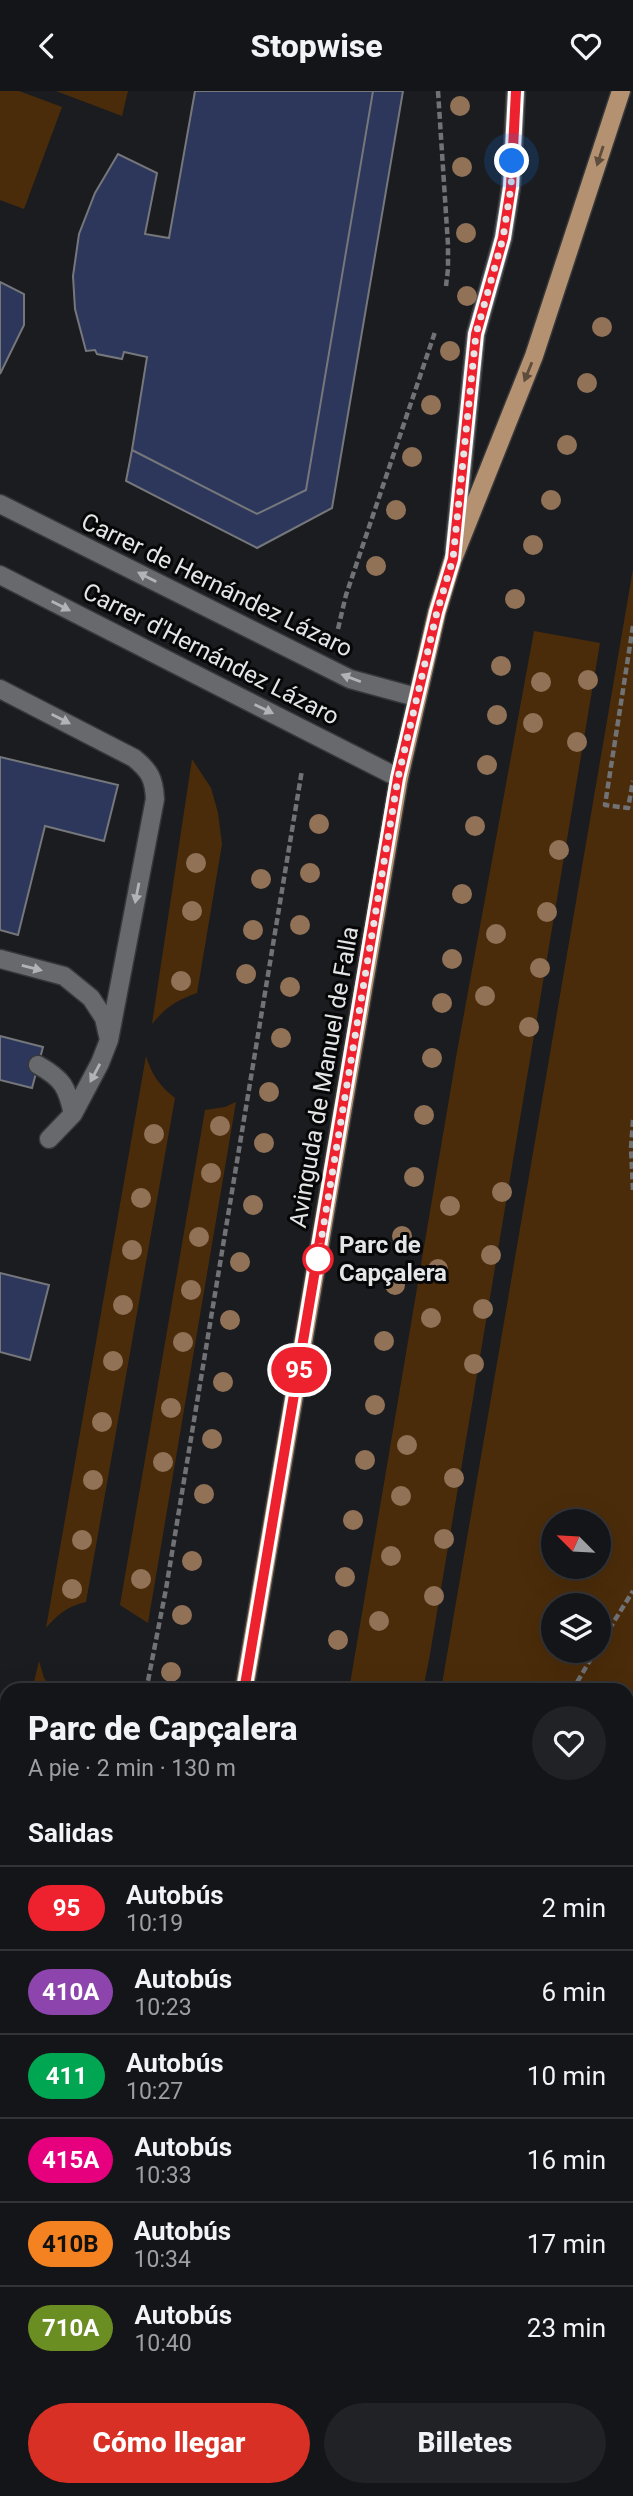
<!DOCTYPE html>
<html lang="es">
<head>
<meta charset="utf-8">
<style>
	body { margin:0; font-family:Roboto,sans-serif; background:#212225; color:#f1f3f6; height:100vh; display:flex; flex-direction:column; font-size:26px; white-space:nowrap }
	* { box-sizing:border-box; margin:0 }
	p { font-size:23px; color:#9d9fa2 }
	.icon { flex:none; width:38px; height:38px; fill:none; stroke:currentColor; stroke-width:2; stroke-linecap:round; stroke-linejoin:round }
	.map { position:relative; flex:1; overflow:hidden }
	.drawer { position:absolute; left:0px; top:1592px; width:634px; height:814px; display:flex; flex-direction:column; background:#141518; border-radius:21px 21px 0 0; box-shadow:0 7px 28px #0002,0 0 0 2px #333437 }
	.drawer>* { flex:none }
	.badge { padding:0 14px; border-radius:23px; font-size:24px; line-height:46px }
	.needle { width:46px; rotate:294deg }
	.controls { position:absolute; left:541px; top:1418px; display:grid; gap:14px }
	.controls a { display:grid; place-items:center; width:70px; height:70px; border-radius:50%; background:#141518; box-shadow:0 7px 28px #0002,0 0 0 2px #333437; font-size:35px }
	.you { position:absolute; width:35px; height:35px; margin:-18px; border:5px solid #fff; border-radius:50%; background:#1a73e8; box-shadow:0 0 0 10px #1a73e833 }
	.map>.badge { position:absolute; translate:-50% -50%; box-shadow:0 0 0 4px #fff }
	h2 { padding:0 28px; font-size:26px; line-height:63px }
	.round { display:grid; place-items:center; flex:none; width:74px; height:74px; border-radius:37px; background:#212225 }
	.summary { display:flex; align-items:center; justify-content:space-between; height:119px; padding:0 28px }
	h1 { font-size:33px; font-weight:800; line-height:52px }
	.action { display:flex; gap:14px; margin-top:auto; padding:14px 28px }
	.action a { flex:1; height:80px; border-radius:42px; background:#d93025; color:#fff; font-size:28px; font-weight:800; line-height:80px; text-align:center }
	.action a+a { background:#212225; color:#f1f3f6 }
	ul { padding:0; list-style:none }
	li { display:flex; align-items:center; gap:21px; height:84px; padding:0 28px; border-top:2px solid #333437 }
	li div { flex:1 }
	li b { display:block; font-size:26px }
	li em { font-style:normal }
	li .badge { min-width:77px; font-weight:700; text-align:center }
	header { display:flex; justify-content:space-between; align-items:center; height:91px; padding:0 28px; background:#141518; font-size:32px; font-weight:800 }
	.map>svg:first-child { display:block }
	.green { fill:#4b2c0a; fill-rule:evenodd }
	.building { fill:#2c375b; stroke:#75777b; stroke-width:2 }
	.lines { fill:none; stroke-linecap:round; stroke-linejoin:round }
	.service-casing { stroke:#37383a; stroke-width:21 }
	.minor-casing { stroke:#37383a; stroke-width:21 }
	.tertiary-casing { stroke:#37383a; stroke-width:21 }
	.primary-casing { stroke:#37383a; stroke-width:21 }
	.path { stroke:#717275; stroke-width:4.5; stroke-dasharray:7 3.5; stroke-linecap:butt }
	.service { stroke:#68696d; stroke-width:18 }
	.minor { stroke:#68696d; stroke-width:18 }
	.tertiary { stroke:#68696d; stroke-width:18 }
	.primary { stroke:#b49171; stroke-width:18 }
	.tree { fill:#927257 }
	.oneway { fill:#5e4c3c }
	.oneway2 { fill:#b2b3b6 }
	.line-casing { stroke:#fff; stroke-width:16 }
	.line { stroke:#ed222e; stroke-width:10 }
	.walk { stroke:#e4e5e7; stroke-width:7; stroke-dasharray:0 12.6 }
	.stop-dot { fill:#fff; stroke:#ed222e; stroke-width:3.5 }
	.labels { text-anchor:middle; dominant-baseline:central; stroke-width:6; stroke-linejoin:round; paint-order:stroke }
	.street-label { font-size:24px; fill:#e4e5e7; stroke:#070708 }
	.stop-label { font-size:24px; font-weight:bold; fill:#e4e5e7; stroke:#070708; text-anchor:start }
</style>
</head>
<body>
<header><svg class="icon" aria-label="back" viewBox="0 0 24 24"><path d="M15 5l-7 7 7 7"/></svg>Stopwise<svg class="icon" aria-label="heart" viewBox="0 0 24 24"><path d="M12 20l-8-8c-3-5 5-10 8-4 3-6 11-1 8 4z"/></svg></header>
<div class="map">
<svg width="633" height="2405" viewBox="0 0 633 2405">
	<rect width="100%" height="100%" fill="#1b1c20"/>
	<path class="green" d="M0 0H19L62 16 24 118 0 109Z
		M56 0H128L122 25Z
		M633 478V2405H236L237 2399H626V1600L441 1599ZM553 1430H598V1475H553ZM553 1514H598V1559H553Z
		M534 540 600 552 430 1563 423 1599H349L457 961Z
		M192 668 211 697 218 722 222 753 197 902C177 909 166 916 152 933Z
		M146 965C152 984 159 994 175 1007L86 1511C68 1515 58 1523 46 1537Z
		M236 1011 148 1532 120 1514 205 1019 225 1016Z
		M39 1570 44 1587 53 1599H32Z
		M7 1698V1852L0 1880V1726Z"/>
	<path class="building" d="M195 0H373L306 399 257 423 132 359 147 266 124 261 122 268 97 263 95 259 86 260 75 218 73 185 79 143 95 102 118 63 157 82 145 143 169 147Z
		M373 0H403L332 417 257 457 126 390 132 359 257 423 306 399Z
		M0 191 24 203V234L0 283Z
		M0 666 118 694 104 750 45 735 18 844 0 839Z
		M0 945 43 956 32 997 0 989Z
		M0 1182 49 1194 30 1269 0 1261Z"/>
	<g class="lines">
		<defs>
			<path id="service" d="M0 598 134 667C150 680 154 688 155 708L109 949
				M0 868 64 885 91 907 104 927 109 949 100 972 73 1023 49 1048
				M38 974C63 988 67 996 73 1023"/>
			<path id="minor" d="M454 460 476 243 503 147 511 96 516 0"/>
			<path id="tertiary" d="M0 413 350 588 416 606
				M0 484 399 687"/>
			<path id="primary" d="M244 1600 399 687 437 521 453 468 534 265 621 0
				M0 2221 7 2223
				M626 2395 633 2396
				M59 2399V2405"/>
		</defs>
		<use href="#service" class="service-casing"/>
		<use href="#minor" class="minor-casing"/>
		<use href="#tertiary" class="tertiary-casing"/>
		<use href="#primary" class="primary-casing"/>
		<path class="path" d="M438 0 448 154V178L446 195
			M633 535 605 714 628 717 633 690
			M338 538 346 504 435 241
			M633 1029 631 1057 633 1099
			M598 1556 633 1500
			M146 1600 166 1498 302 679
			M572 1600 596 1559
			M626 2023 633 2013
			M0 2098 7 2088
			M0 2101 7 2103
			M0 2127 7 2132
			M626 2320 633 2322
			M281 2405 283 2399
			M381 2405 385 2399"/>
		<use href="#service" class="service"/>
		<use href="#minor" class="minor"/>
		<use href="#tertiary" class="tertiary"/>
		<use href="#primary" class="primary"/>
	</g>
	<g class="tree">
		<circle cx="460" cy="15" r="10"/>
		<circle cx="462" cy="76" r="10"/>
		<circle cx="466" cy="142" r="10"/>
		<circle cx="467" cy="205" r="10"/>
		<circle cx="602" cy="236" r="10"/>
		<circle cx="450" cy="260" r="10"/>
		<circle cx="587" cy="292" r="10"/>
		<circle cx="431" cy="314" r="10"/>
		<circle cx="567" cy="354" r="10"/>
		<circle cx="412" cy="366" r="10"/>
		<circle cx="551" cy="409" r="10"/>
		<circle cx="396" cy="419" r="10"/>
		<circle cx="533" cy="454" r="10"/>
		<circle cx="376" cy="475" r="10"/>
		<circle cx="515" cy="508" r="10"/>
		<circle cx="501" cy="575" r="10"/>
		<circle cx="588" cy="589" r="10"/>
		<circle cx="541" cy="591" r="10"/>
		<circle cx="497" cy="624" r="10"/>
		<circle cx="533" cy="632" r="10"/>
		<circle cx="577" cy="651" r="10"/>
		<circle cx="487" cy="674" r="10"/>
		<circle cx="319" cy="733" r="10"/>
		<circle cx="475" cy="735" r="10"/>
		<circle cx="559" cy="759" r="10"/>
		<circle cx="196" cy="772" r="10"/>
		<circle cx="310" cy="782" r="10"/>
		<circle cx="261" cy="788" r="10"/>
		<circle cx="462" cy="803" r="10"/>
		<circle cx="192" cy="820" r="10"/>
		<circle cx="547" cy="821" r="10"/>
		<circle cx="300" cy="834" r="10"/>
		<circle cx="253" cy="839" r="10"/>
		<circle cx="496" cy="843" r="10"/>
		<circle cx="452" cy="868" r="10"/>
		<circle cx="540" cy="877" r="10"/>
		<circle cx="246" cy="883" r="10"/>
		<circle cx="181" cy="890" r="10"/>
		<circle cx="290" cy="896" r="10"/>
		<circle cx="485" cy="905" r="10"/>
		<circle cx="442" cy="912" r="10"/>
		<circle cx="529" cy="936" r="10"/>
		<circle cx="281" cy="947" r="10"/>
		<circle cx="432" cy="967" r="10"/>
		<circle cx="269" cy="1001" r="10"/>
		<circle cx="424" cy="1024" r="10"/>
		<circle cx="220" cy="1035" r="10"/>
		<circle cx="154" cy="1043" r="10"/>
		<circle cx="264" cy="1052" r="10"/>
		<circle cx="211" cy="1082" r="10"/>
		<circle cx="414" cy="1086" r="10"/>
		<circle cx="502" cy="1101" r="10"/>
		<circle cx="141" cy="1107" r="10"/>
		<circle cx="253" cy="1114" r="10"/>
		<circle cx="450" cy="1115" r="10"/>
		<circle cx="402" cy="1145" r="10"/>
		<circle cx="199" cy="1146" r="10"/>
		<circle cx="132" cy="1159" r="10"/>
		<circle cx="491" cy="1164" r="10"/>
		<circle cx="240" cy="1171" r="10"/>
		<circle cx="438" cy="1178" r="10"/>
		<circle cx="395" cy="1194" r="10"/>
		<circle cx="191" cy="1199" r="10"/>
		<circle cx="123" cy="1214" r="10"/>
		<circle cx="483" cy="1218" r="10"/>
		<circle cx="431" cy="1227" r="10"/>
		<circle cx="230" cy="1229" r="10"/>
		<circle cx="384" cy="1250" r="10"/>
		<circle cx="183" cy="1251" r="10"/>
		<circle cx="113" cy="1270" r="10"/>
		<circle cx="474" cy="1273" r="10"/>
		<circle cx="223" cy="1291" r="10"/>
		<circle cx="375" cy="1314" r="10"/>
		<circle cx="171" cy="1317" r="10"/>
		<circle cx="102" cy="1331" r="10"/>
		<circle cx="212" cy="1348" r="10"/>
		<circle cx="407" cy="1354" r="10"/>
		<circle cx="365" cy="1369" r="10"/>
		<circle cx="163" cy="1371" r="10"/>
		<circle cx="454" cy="1387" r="10"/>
		<circle cx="93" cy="1389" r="10"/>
		<circle cx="204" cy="1403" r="10"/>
		<circle cx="401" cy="1405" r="10"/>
		<circle cx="353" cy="1429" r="10"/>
		<circle cx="444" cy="1448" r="10"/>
		<circle cx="82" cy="1449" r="10"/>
		<circle cx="391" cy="1465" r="10"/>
		<circle cx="192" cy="1470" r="10"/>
		<circle cx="345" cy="1486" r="10"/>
		<circle cx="141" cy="1488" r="10"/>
		<circle cx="72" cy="1498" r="10"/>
		<circle cx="434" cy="1505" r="10"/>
		<circle cx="182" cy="1524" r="10"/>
		<circle cx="379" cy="1530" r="10"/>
		<circle cx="338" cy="1549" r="10"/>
		<circle cx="171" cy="1581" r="10"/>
	</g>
	<defs><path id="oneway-solid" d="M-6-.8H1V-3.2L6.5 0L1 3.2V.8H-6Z" transform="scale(1.75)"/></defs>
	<g class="oneway">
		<use href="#oneway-solid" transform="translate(600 65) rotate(108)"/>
		<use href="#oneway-solid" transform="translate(528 281) rotate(112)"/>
	</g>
	<g class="oneway2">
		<use href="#oneway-solid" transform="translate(147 486) rotate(-153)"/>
		<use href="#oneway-solid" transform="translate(61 515) rotate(27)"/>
		<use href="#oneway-solid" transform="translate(351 587) rotate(-159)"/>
		<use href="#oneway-solid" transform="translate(264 618) rotate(26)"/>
		<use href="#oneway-solid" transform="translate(61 628) rotate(27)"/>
		<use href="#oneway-solid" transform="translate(137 802) rotate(101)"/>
		<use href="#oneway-solid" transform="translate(32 877) rotate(14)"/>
		<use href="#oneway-solid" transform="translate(95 982) rotate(118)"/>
	</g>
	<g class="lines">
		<defs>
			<path id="line" d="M244 1600 398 687 437 521 453 468 476 243 503 147 511 96 516 0"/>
		</defs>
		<use href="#line" class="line-casing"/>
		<use href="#line" class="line"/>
		<path class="walk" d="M318 1168 398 687 437 521 453 468 476 243 503 147 511 96 512 70"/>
	</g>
	<circle class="stop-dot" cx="318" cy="1168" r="14"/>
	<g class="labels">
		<g class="street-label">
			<text transform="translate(217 494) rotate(26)">Carrer de Hernández Lázaro</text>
			<text transform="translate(211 563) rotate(27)">Carrer d'Hernández Lázaro</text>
			<text transform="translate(324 986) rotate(-80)">Avinguda de Manuel de Falla</text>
		</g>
		<g class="stop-label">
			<text x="339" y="1154">Parc de<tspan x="339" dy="28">Capçalera</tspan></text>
		</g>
	</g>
</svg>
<div class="controls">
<a><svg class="needle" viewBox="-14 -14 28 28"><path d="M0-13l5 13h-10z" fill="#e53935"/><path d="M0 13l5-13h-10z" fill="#9d9fa2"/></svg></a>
<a><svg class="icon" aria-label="layers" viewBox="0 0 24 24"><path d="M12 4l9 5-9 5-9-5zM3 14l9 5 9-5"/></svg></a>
</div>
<div class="you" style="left:512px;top:70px"></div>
<b class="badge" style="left:299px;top:1279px;background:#ed222e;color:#fff">95</b>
<section class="drawer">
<div class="summary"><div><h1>Parc de Capçalera</h1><p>A pie · 2 min · 130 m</p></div><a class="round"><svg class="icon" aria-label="heart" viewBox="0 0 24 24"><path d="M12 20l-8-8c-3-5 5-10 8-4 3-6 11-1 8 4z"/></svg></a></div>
<h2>Salidas</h2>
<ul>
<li><span class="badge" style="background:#ed222e;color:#fff">95</span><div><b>Autobús</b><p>10:19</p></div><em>2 min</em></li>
<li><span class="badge" style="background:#8e44ad;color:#fff">410A</span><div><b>Autobús</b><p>10:23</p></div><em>6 min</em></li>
<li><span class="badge" style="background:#00a651;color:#fff">411</span><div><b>Autobús</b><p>10:27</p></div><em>10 min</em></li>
<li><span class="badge" style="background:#e6007e;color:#fff">415A</span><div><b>Autobús</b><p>10:33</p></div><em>16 min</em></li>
<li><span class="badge" style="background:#f58220;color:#111">410B</span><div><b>Autobús</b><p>10:34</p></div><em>17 min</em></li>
<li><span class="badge" style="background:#6b8e23;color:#fff">710A</span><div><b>Autobús</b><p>10:40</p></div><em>23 min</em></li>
</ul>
<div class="action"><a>Cómo llegar</a><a>Billetes</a></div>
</section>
</div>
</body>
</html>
